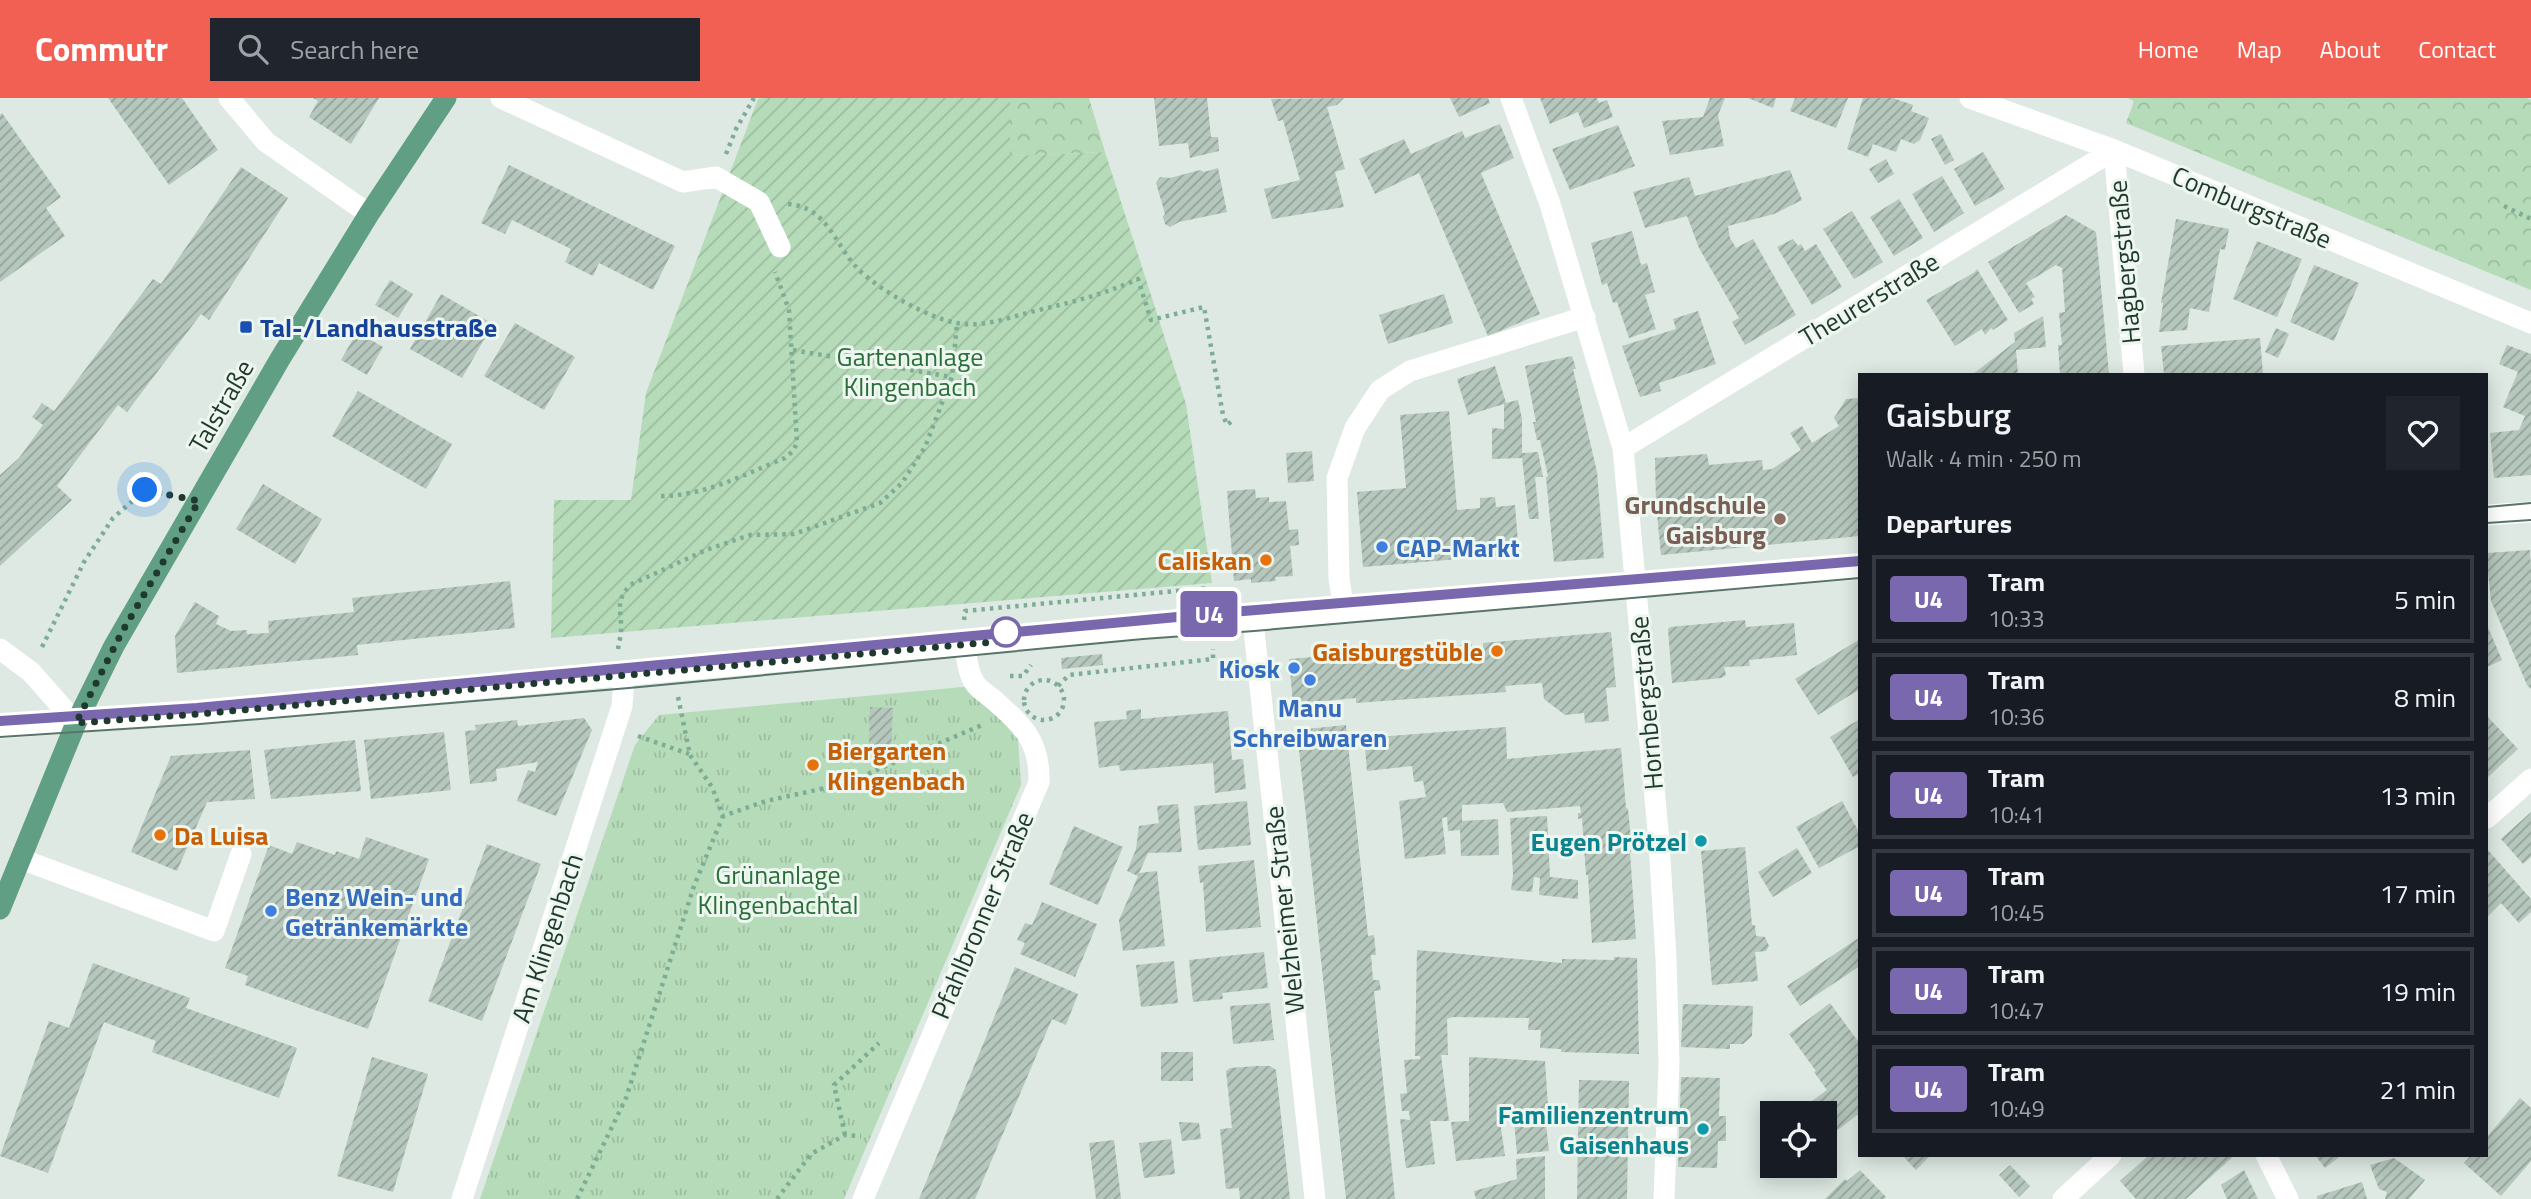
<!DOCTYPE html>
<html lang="en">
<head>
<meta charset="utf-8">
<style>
	body { margin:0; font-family:"Titillium Web",sans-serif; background:#20242c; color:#f1f3f6; height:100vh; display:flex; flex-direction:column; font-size:26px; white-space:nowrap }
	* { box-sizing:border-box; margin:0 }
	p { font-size:23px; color:#9ea1a6 }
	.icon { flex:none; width:38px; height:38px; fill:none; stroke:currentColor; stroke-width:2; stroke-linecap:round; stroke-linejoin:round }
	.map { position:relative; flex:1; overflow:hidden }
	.panel { position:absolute; left:1858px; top:275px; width:630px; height:784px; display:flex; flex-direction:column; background:#171b24; border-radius:0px; box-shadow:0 4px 18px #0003 }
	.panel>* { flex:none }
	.badge { padding:0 14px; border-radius:5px; font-size:24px; line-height:46px }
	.controls { position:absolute; left:1760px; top:1003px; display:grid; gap:14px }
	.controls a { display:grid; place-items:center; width:77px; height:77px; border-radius:0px; background:#171b24; box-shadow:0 4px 18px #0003; font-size:35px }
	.you { position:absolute; width:35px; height:35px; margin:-18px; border:5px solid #fff; border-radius:50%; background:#1a73e8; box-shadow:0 0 0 10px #1a73e833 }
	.map>.badge { position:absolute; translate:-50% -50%; box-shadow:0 0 0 4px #fff }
	h2 { padding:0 28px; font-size:26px; line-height:63px }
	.round { display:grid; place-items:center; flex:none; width:74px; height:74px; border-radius:0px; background:#20242c }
	.summary { display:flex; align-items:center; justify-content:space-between; height:119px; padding:0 28px }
	h1 { font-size:33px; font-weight:600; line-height:52px }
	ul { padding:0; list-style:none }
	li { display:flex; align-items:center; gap:21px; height:88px; margin:0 14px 10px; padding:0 14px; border:4px solid #363941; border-radius:0px }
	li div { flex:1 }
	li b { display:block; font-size:26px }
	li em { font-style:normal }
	li .badge { min-width:77px; font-weight:700; text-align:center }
	header { display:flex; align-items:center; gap:42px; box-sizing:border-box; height:98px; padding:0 35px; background:#f25f53; color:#fff }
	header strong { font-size:33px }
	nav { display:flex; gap:38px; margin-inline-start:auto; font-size:24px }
	.search { width:490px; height:63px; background:#20242c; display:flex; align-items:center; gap:18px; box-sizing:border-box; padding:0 24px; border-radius:0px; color:#9ea1a6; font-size:26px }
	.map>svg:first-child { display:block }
	.forest { fill:url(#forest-crowns) }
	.park { fill:url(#park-tufts) }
	.garden { fill:url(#garden-furrows) }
	.building { fill:url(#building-hatch) }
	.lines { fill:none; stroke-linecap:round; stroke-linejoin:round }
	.path { stroke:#7ead96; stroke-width:4.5; stroke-dasharray:3.5 5; stroke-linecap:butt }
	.minor { stroke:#fff; stroke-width:21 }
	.major { stroke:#619f85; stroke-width:21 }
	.tram { stroke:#597569; stroke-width:2 }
	.line-casing { stroke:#fff; stroke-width:16 }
	.line { stroke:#7a68ae; stroke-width:10 }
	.walk { stroke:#1f392e; stroke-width:7; stroke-dasharray:0 12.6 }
	.transit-dot { fill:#1a4fb4; stroke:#eef6f0; stroke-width:2.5 }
	.education-dot { fill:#8d6e63; stroke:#eef6f0; stroke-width:2.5 }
	.shop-dot { fill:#3f7fe0; stroke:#eef6f0; stroke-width:2.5 }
	.food-dot { fill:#e8710a; stroke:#eef6f0; stroke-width:2.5 }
	.stop-dot { fill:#fff; stroke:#7a68ae; stroke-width:3.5 }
	.culture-dot { fill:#0f9aa8; stroke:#eef6f0; stroke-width:2.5 }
	.labels { text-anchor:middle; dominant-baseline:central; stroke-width:6; stroke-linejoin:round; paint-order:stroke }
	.street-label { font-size:26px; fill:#1f392e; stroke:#eef6f0 }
	.transit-label { font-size:26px; font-weight:bold; fill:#164399; stroke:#eef6f0; text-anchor:start }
	.park-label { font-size:26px; fill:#2a6f39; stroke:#eef6f0 }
	.education-label { font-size:26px; font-weight:bold; fill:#785e54; stroke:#eef6f0; text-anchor:end }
	.shop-label { font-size:26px; font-weight:bold; fill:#366cbe; stroke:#eef6f0; text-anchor:start }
	.food-label { font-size:26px; font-weight:bold; fill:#c56008; stroke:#eef6f0; text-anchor:end }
	.culture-label { font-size:26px; font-weight:bold; fill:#0d838f; stroke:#eef6f0; text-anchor:end }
</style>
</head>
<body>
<header>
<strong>Commutr</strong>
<div class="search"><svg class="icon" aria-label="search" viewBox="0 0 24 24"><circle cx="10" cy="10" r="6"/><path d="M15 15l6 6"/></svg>Search here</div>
<nav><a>Home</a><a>Map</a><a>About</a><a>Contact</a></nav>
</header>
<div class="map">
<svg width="2531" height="1101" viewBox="0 0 2531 1101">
	<defs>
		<pattern id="forest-crowns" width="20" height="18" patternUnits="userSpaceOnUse" patternTransform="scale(1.75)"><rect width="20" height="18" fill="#b6dbb9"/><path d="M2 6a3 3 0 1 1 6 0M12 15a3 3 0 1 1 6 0" fill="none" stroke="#9cbd9f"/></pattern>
		<pattern id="park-tufts" width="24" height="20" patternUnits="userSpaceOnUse" patternTransform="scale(1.75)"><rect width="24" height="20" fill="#b6dbb9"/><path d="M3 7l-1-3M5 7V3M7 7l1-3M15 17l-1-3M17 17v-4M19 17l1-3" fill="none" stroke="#9cbd9f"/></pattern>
		<pattern id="garden-furrows" width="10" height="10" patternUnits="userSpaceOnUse" patternTransform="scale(1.75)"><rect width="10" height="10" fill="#b6dbb9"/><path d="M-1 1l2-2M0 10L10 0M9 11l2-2" fill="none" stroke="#9cbd9f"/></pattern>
		<pattern id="building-hatch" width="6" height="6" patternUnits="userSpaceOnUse" patternTransform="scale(1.75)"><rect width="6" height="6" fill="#b6c7bd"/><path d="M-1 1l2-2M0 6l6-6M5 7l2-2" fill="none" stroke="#93a39a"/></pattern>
	</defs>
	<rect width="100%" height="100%" fill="#dde9e2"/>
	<path class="forest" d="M1010 0H1089L1105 54 1010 58Z
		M2128 0H2527L2531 2V192L2126 25 2134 3Z"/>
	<path class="park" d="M985 587 1016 608 1021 687 844 1101H480L635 647 659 617Z"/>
	<path class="garden" d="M763 0H1010V58L1105 54 1186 306 1212 485 551 540 554 402H631L646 295 758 1Z"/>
	<path class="building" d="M108 0H182L218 52 169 87Z
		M313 0H379L351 46 309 19 318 3Z
		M1154 0H1207L1211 39H1218L1219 53 1190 60 1188 45 1159 48Z
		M1344 0 1337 7 1327 9 1345 71 1335 74 1344 109 1272 121 1264 91 1300 82 1283 22 1278 23 1271 1Z
		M1450 0H1488L1490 5 1459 19Z
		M1540 0H1597L1599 5 1607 2 1613 19 1584 30 1578 14 1550 26Z
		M1710 0H1725L1718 17 1724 48 1670 57 1662 23 1703 19Z
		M1748 0H1776L1773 10Z
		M1795 0H1848L1836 30 1790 13Z
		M1863 0H1893L1913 7 1911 13 1929 20 1920 42 1914 46 1901 41 1896 54 1873 46 1868 59 1847 51Z
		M2 15 61 99 46 110 65 138 0 184V17Z
		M1500 26 1514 60 1481 75 1540 216 1488 238 1419 75 1375 96 1359 61 1404 41 1411 56 1462 33 1465 40Z
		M1618 27 1635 68 1570 92 1552 51Z
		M1941 36 1954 62 1945 67 1931 41Z
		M1983 54 2005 91 1975 108 1954 71Z
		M1886 61 1894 76 1878 85 1869 71Z
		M509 67 675 148 653 192 599 165 593 178 565 164 571 151 512 122 505 136 481 125Z
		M241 69 288 100 209 222 201 216 127 314 118 307 57 388 72 402 0 468V377L19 360 43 327 32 319 42 305 54 313 153 181 161 186Z
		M1218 70 1227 114 1179 124 1170 129 1165 126 1163 119 1165 116 1156 85 1160 79 1170 80 1200 72 1204 74Z
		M1790 72 1802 102 1774 116 1728 128 1730 140 1736 150 1753 141 1796 217 1745 247 1732 224 1739 220 1699 150 1687 118 1645 130 1633 94 1689 79 1695 98Z
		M1942 78 1964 115 1934 134 1912 96Z
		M1899 101 1923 140 1894 158 1870 119Z
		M1852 113 1883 164 1854 181 1823 131Z
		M2066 117 2096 134 2109 276H2060L2058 247H2062L2059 215 2065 214 2062 170 2056 167 2026 185 2035 199 2031 201 2034 206 2019 215 1988 164Z
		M2176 121 2229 131 2225 152 2220 151 2209 214 2190 210 2187 232 2159 234 2163 205H2161Z
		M1632 133 1641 167 1647 165 1655 194 1645 197 1656 231 1629 240 1617 204 1613 205 1607 185 1602 187 1591 145Z
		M1793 141 1798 148 1801 146 1805 153 1816 146 1842 189 1812 207 1777 149Z
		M2257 143 2302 161 2277 219 2233 201Z
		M2314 167 2359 185 2334 243 2290 224Z
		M1977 171 2008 222 1993 232 1991 230 1985 237 1982 231 1955 248 1926 202 1975 174Z
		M390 182 413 196 398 220 375 207Z
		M441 196 493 226 462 280 410 251Z
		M1444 196 1453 225 1388 246 1379 217Z
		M1698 213 1716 266 1659 285 1661 293 1640 299 1622 248 1676 231 1673 221Z
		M2043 218 2046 249 2016 252 2018 276H1973L2015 244 2014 235Z
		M515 225 575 259 544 312 484 278Z
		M2276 230 2289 236 2278 260 2265 254Z
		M357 234 383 249 367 277 341 262Z
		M2260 240 2263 276H2164L2161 248Z
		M2507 247 2531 256V377L2494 380 2490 335 2519 332 2525 318 2503 309 2518 274 2499 266Z
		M1572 258 1576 271H1573L1597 374 1604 460 1554 464 1546 379 1548 378 1540 342H1537L1533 324H1536L1525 268Z
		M1495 268 1506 305 1518 302 1522 321V355L1538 354 1543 379H1535L1539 421H1529L1522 360 1492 361V330L1504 331V306L1468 317 1457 281Z
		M358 293 452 346 426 391 332 338Z
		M1860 300V438L1661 457 1656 406 1655 360 1707 356 1709 367 1762 362 1763 372 1772 371 1801 352 1790 335 1802 328 1812 345 1839 328 1834 320 1846 301Z
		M1449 313 1457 412 1480 410V400L1495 399 1496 409 1515 407 1519 456 1363 469 1357 394 1406 390 1400 317Z
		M1312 353 1314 383 1288 385 1286 355Z
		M263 386 322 421 295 466 236 431Z
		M1255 391 1256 400 1269 399V404L1286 403 1289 432 1298 431 1299 447 1290 448 1293 478 1275 479 1276 483 1251 485V481L1234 483 1227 393Z
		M2530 452 2531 470V591L2527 587 2491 503 2487 466V455Z
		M510 483 515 530 357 547 358 557 177 575 175 538 195 504 219 518 216 526 231 533 247 532V536L269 535 268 523 354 514 352 500Z
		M1745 522 1746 529 1794 525 1797 557 1749 562 1750 568 1724 569 1726 577 1721 580 1672 585 1668 531 1670 529Z
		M2487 527 2502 562 2487 569Z
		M1611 534 1616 589 1606 590 1609 623 1585 625 1584 615 1565 617 1544 601 1542 585 1505 588 1506 594 1356 605V600L1293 606 1289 561 1388 553V558L1401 557V552L1472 546 1473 551H1483V545Z
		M1860 541V591L1818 617 1795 581Z
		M1102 556 1103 567 1062 571 1061 560Z
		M870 609 893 610 891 648 869 647Z
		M1141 611V621L1228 613 1232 662 1243 661 1246 691 1215 695 1213 665 1120 673 1119 667 1099 670 1094 624 1127 621 1126 613Z
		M2487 618 2518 651 2487 680Z
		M584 620 592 632 556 718 517 703 528 672 535 674 538 664 496 671 497 683 470 686 465 633 476 632 475 627 517 622 518 628Z
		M1860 621V675L1853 679 1830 639Z
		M1346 627 1368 838 1374 837 1376 857H1371L1373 882H1379L1381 892 1374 893 1395 1101H1346L1320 852 1297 632Z
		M1506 629 1507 661 1621 650 1626 710 1628 711 1632 753 1630 754 1636 841 1592 845 1588 777H1586L1582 720 1578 721V715H1581L1580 708 1507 714 1503 705 1462 707V723L1498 721 1499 757 1461 758 1460 732 1448 733 1447 719 1442 720 1446 756 1405 761 1399 703 1426 699 1423 683 1414 684 1412 668 1367 673 1364 640Z
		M444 634 451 692 371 701 364 642Z
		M355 642 361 693 271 701 264 652Z
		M250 652 255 701 207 704 177 773 131 754 171 658Z
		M1247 703 1251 747 1198 752 1194 708Z
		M1842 703 1860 736V748L1819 770 1796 729Z
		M1178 706 1182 754 1148 755 1139 775 1157 773 1165 848 1123 853 1119 822 1138 778 1127 773 1136 751 1139 728 1159 725 1157 708Z
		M2531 714V759L2523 766 2501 741Z
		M1547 718 1550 779 1578 782V801L1539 797 1540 780 1534 779 1532 794 1511 792 1513 777 1510 720Z
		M1074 728 1123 749 1098 807 1049 786Z
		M366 739 429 761 368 931 245 887 248 878 225 870 269 747 292 756 297 744 335 757 336 753 359 761Z
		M487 746 541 766 482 923 428 903Z
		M1745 749 1752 827H1755L1756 838 1765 839 1769 848 1766 853 1755 854 1758 883 1712 887 1701 753Z
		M1797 750 1812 775 1773 799 1758 774Z
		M2487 751 2531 801V814L2519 825 2501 805 2487 819Z
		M1254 762 1261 829 1206 834 1203 784 1200 785 1198 768Z
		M1042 804 1097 826 1075 879 1020 856 1025 845 1017 842 1025 825 1032 827Z
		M1860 839V868L1800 908 1787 888Z
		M1417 852 1562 865V861L1614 862V859L1637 860 1639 956 1561 954V951L1540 950 1541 932H1528L1529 920 1452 919 1447 921 1448 957H1441L1449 1023H1430L1435 1066 1406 1070 1400 1021 1410 1022 1409 1013H1402L1400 996 1407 995 1404 962 1420 961V958H1415Z
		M1264 854 1268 890 1222 895 1223 901 1193 904 1189 862Z
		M1174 863 1178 905 1141 909 1136 867Z
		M93 865 190 900 186 910 297 950 279 1000 152 954 156 943 104 924 48 1075 0 1058 49 923 69 930Z
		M1015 869 1078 896 1066 927 1052 921 975 1101H919Z
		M1270 905 1274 942 1233 946 1230 908Z
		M1830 905 1860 946V1015L1827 1040 1825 1015H1808L1804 1009 1827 992 1814 974 1816 973 1789 936Z
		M1683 906 1753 908 1752 938 1743 946H1730V951L1681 949Z
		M1161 954H1193V983H1161Z
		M372 959 428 976 393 1094 337 1078Z
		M1469 959 1545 963 1549 1023H1524V1030L1546 1027 1549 1053 1517 1056 1514 1023H1500L1505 1058 1456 1063 1451 1024 1469 1023Z
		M1257 968H1270L1276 972 1290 1101H1240L1239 1090 1226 1091 1220 1031 1232 1030 1226 973 1230 970Z
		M1681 979 1720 980 1719 1018H1726V1043H1718L1717 1070 1678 1069Z
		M1579 982 1629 983 1627 1101H1577Z
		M2520 1000 2531 1010V1063L2501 1098 2464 1065 2471 1057H2487V1039Z
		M1179 1024 1199 1025 1201 1041 1182 1043Z
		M1171 1041 1175 1076 1144 1080 1139 1045Z
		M1114 1042 1121 1101H1096L1089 1045Z
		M1902 1057H1931L1916 1072Z
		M2149 1057H2235L2186 1101H2136L2120 1083Z
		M2315 1057H2342L2325 1070Z
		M1545 1058V1101H1476L1474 1093 1517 1081 1516 1061Z
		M2394 1060 2425 1082 2409 1101H2385L2387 1094 2379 1091 2370 1067Z
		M2010 1067 2030 1088 2019 1099 1999 1077Z
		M1860 1072 1886 1099 1884 1101H1825L1845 1081 1847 1083Z
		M2244 1072 2258 1101H2227L2221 1087Z
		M2362 1084 2367 1101H2317V1098Z"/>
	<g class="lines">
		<path class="path" d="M726 56 736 31 754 0
			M788 106C828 109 835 148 859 172 881 193 928 220 957 225 982 230 1007 220 1031 214 1068 205 1103 197 1138 181L1151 222 1204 209 1223 317 1227 327 1233 322
			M2504 108 2531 121
			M793 252 952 279
			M661 398C705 398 745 376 785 360L793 353 797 345 789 212 775 174
			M964 522 965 513 1208 490 1212 497
			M42 549 84 464 113 420 145 392 170 397
			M618 551C619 545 621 538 621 532 622 512 614 505 630 487L706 452 750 437 794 436 880 405 902 385 925 349 952 279 957 225
			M1010 578H1023L1031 567
			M1024 602a20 20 0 1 1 40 0a20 20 0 1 1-40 0Z
			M1058 588 1069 577 1213 561V551
			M678 599 690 657 712 689 723 718 766 703 844 686 982 627
			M638 638 689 656
			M845 1037 834 987 879 945
			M577 1101 626 1000 694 788 723 718
			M777 1101 811 1056 845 1037 861 1038"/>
		<path class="minor" d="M229 0 266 44 369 116
			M501 0 683 84 716 79 759 104 780 149
			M1511 0 1550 106 1623 350 1659 744 1666 861 1669 965 1664 1101
			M1970 0 2114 52 2531 225
			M1623 350 2114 52 2134 276
			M2487 417 2531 414
			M1344 514 1339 480 1337 380 1355 330 1380 292 1410 273 1585 219
			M1253 523 1315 1101
			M0 551 31 574 76 625
			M0 630 198 616 1139 531 1860 471
			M2487 720 2531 681
			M21 761 214 833 241 756
			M2266 1057 2288 1101
			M462 1101 622 608 624 578
			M863 1101 1039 684C1040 643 1023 628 994 602 988 597 978 591 974 584 968 574 966 558 965 547
			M2063 1101 2111 1057"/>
		<path class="major" d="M0 811 76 625 114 548 280 261 369 116 446 0"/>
		<path class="tram" d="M2487 409 2531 405
			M2487 425 2531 422
			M0 623 197 610 1231 514 1860 463
			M0 639 200 626 629 590 1143 541 1254 533 1860 480"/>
	</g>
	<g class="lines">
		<defs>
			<path id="line" d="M0 623 197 610 1231 514 1860 463"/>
		</defs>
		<use href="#line" class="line-casing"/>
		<use href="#line" class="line"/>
		<path class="walk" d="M145 392 199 403 122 534 76 625 198 616 1015 542 1006 534"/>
	</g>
	<rect class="transit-dot" x="239" y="222" width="14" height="14" rx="3.5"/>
	<circle class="education-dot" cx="1780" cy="421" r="7"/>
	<g class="shop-dot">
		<circle cx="1382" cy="449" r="7"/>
		<circle cx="1294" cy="570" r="7"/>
		<circle cx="1310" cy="582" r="7"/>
		<circle cx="271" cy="813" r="7"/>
	</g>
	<g class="food-dot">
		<circle cx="1266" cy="462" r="7"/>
		<circle cx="1497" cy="553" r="7"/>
		<circle cx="813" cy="667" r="7"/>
		<circle cx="160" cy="737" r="7"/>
	</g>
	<circle class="stop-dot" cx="1006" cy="534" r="14"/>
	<g class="culture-dot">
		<circle cx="1701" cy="743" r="7"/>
		<circle cx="1703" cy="1031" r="7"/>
	</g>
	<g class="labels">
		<g class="street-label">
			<text transform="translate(2252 109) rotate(23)">Comburgstraße</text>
			<text transform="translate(2124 164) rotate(-95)">Hagbergstraße</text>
			<text transform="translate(1869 201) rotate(-31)">Theurerstraße</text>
			<text transform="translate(221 308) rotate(-60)">Talstraße</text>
			<text transform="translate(1646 605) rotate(-95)">Hornbergstraße</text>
			<text transform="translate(1284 812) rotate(-96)">Welzheimer Straße</text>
			<text transform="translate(982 817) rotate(-67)">Pfahlbronner Straße</text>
			<text transform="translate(547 840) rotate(-72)">Am Klingenbach</text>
		</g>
		<g class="transit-label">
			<text x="260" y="229">Tal-/Landhausstraße</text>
		</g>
		<g class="park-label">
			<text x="910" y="258">Gartenanlage<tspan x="910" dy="30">Klingenbach</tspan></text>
			<text x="778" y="776">Grünanlage<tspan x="778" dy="30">Klingenbachtal</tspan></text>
		</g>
		<g class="education-label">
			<text x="1766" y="406">Grundschule<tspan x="1766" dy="30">Gaisburg</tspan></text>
		</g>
		<g class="shop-label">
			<text x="1396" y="449">CAP-Markt</text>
			<text x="1280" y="570" text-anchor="end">Kiosk</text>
			<text x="1310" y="609" text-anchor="middle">Manu<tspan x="1310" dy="30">Schreibwaren</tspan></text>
			<text x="285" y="798">Benz Wein- und<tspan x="285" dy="30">Getränkemärkte</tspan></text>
		</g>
		<g class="food-label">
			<text x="1252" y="462">Caliskan</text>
			<text x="1483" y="553">Gaisburgstüble</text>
			<text x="827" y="652" text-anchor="start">Biergarten<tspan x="827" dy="30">Klingenbach</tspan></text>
			<text x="174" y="737" text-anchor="start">Da Luisa</text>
		</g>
		<g class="culture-label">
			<text x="1687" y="743">Eugen Prötzel</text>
			<text x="1689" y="1016">Familienzentrum<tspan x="1689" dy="30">Gaisenhaus</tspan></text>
		</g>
	</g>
</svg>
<div class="controls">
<a><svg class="icon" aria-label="locate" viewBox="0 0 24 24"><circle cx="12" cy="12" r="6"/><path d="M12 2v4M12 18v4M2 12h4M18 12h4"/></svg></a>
</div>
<div class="you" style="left:145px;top:392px"></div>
<b class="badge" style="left:1209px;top:516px;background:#7a68ae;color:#fff">U4</b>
<section class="panel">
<div class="summary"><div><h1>Gaisburg</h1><p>Walk · 4 min · 250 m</p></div><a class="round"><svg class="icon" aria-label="heart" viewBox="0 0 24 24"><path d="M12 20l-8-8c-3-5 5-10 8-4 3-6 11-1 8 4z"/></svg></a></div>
<h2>Departures</h2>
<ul>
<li><span class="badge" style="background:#7a68ae;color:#fff">U4</span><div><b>Tram</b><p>10:33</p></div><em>5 min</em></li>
<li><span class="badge" style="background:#7a68ae;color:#fff">U4</span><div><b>Tram</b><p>10:36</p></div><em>8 min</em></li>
<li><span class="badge" style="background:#7a68ae;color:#fff">U4</span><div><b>Tram</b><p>10:41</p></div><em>13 min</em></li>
<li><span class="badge" style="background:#7a68ae;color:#fff">U4</span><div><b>Tram</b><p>10:45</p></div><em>17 min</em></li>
<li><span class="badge" style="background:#7a68ae;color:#fff">U4</span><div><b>Tram</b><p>10:47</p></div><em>19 min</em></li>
<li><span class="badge" style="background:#7a68ae;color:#fff">U4</span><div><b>Tram</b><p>10:49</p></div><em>21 min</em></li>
</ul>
</section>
</div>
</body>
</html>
